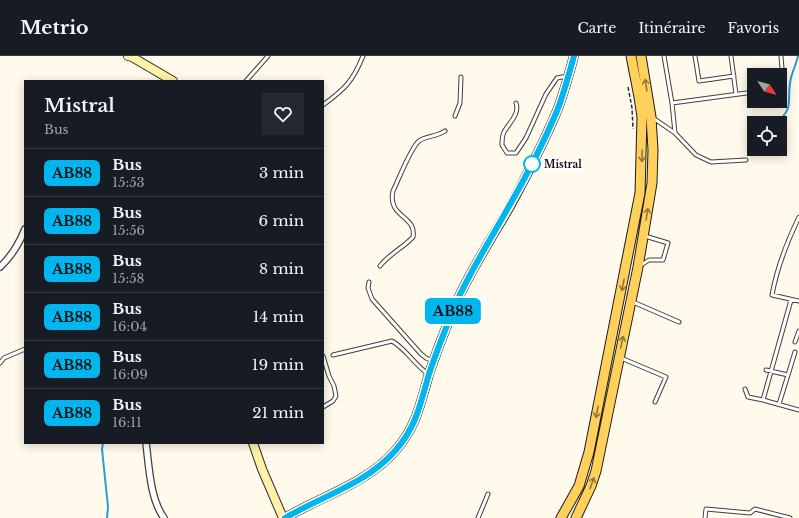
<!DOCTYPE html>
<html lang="fr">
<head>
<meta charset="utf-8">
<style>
	body { margin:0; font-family:"Libre Baskerville",serif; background:#242831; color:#f1f3f6; height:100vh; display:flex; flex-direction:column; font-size:15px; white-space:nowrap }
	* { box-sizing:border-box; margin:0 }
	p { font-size:13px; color:#9ea1a6 }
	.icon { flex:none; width:22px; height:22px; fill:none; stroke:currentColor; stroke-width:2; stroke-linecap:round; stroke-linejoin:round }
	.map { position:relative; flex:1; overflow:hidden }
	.drawer { position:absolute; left:24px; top:24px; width:300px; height:364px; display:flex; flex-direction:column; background:#171b24; border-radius:0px; box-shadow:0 2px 10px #0003 }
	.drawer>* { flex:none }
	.badge { padding:0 8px; border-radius:6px; font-size:14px; line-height:26px }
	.needle { width:26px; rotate:126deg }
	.buttons { position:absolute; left:747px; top:12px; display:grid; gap:8px }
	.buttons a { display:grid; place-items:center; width:40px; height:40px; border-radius:0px; background:#171b24; box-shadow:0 2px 10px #0003; font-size:20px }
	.map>.badge { position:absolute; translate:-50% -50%; box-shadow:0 0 0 2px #fff }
	.round { display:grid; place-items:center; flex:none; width:42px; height:42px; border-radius:0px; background:#242831 }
	.head { display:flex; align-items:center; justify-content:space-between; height:68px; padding:0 20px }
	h1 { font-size:19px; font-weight:600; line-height:30px }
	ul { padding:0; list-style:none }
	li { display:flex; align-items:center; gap:12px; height:48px; padding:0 20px; border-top:1px solid #363941 }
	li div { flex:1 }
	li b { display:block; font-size:15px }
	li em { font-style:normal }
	li .badge { min-width:44px; font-weight:700; text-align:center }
	header { display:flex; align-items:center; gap:24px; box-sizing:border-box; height:56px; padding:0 20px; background:#171b24; border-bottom:1px solid #363941 }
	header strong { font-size:19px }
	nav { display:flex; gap:22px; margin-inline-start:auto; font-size:14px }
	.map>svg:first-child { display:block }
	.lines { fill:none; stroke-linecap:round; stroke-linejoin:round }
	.stream { stroke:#2d9bd7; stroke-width:2 }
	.lane-casing { stroke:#3f3f3f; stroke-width:5 }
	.street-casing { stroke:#3f3f3f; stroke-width:8 }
	.secondary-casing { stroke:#2e2e2e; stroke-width:10 }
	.primary-casing { stroke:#1d1d1d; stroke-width:11 }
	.path { stroke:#2e2e2e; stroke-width:1.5; stroke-dasharray:4 2; stroke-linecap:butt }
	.lane { stroke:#fff; stroke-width:3 }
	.street { stroke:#fff; stroke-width:5.5 }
	.secondary { stroke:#fff1a6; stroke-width:8 }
	.primary { stroke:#ffd05b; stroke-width:9 }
	.oneway { stroke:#927837 }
	.line-casing { stroke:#fff; stroke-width:9 }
	.line { stroke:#00b6ed; stroke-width:6 }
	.stop-dot { fill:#fff; stroke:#00b6ed; stroke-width:2 }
	.labels { text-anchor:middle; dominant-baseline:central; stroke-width:4; stroke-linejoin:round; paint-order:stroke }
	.stop-label { font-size:10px; font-weight:bold; fill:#0c0c0c; stroke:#fff; text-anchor:start }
</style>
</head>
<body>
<header>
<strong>Metrio</strong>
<nav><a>Carte</a><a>Itinéraire</a><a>Favoris</a></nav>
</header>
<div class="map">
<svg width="799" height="462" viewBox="0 0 799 462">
	<rect width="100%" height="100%" fill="#fffaeb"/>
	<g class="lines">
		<path class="stream" d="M777 67C794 50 787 48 790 27 791 18 796 9 798 0
			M103 387 102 393 108 451 107 462"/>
		<defs>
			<path id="lane" d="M664 0 672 47
				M695 0 699 25 734 20
				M731 0 736 38
				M246 25 268 0
				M780 31 783 25 781 0
				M516 47C520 58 509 67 504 76 502 80 502 85 502 89L507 97H516L526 82 546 38 557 22 567 20
				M323 49C345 33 353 25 363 0
				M455 60 460 47 461 21
				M653 62 675 77 696 99 711 106 746 104
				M675 77 672 47 754 36
				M799 161C787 186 777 211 772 239L799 245
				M641 209 649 204H663L668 187 645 180
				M380 210C389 198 403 192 413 181 417 159 387 162 393 135 398 125 411 91 419 85 425 80 436 81 445 75
				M369 226 368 232 372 243 421 298 426 302 433 305
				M791 244 763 344 799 354
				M633 246 679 266
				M795 286 799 275
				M333 299 392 285C406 293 414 308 428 318
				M323 300 329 320 334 330 336 340 333 345 323 351
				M621 302 666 321 655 346
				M0 307 4 302 25 293
				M766 314 788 319 795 296
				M745 333 748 341 763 344
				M779 348 788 319
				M478 462 488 438
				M705 462 706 453 750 457 755 453 790 462"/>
			<path id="street" d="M0 211C12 200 19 188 25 173
				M146 387C149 410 150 443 164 462"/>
			<path id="secondary" d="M128 0 132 1 173 25
				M253 387 262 413 283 462
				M285 462C322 440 366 428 395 395 417 370 420 348 429 318 437 294 447 269 457 245 472 212 491 183 509 152 526 121 543 88 557 55 564 37 569 18 574 0"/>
			<path id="primary" d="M561 462 579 430 589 396 640 137 642 61 639 41 631 0
				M576 462 591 430 596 415 638 211 652 127 653 94 651 61 641 0"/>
		</defs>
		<use href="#lane" class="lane-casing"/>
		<use href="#street" class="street-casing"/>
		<use href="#secondary" class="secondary-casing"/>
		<use href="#primary" class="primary-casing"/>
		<path class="path" d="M628 31 632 52 633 73"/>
		<use href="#lane" class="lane"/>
		<use href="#street" class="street"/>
		<use href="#secondary" class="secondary"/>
		<use href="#primary" class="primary"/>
	</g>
	<defs><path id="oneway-shaft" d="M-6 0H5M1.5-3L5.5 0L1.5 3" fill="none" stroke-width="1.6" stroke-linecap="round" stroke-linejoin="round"/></defs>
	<g class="oneway">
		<use href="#oneway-shaft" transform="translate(646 29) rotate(-99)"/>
		<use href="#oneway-shaft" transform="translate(642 100) rotate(91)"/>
		<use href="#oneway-shaft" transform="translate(647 158) rotate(-81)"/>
		<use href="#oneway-shaft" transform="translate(623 229) rotate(101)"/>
		<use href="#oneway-shaft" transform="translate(622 286) rotate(-78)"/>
		<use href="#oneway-shaft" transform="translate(597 356) rotate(101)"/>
		<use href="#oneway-shaft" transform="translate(592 427) rotate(-71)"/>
	</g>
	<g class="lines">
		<defs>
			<path id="line" d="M285 462C322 440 366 428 395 395 417 370 420 348 429 318 437 294 447 269 457 245 472 212 491 183 508 152 526 121 543 88 557 55 564 37 569 18 574 0"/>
		</defs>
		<use href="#line" class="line-casing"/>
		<use href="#line" class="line"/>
	</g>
	<circle class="stop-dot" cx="532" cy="108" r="8"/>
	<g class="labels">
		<g class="stop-label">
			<text x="544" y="108">Mistral</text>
		</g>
	</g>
</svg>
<div class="buttons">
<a><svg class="needle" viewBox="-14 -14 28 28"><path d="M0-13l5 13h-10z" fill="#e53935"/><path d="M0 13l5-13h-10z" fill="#9ea1a6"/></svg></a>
<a><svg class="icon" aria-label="locate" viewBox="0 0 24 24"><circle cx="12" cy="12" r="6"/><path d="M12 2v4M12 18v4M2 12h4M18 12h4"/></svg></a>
</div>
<b class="badge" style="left:453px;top:255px;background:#00b6ed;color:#111">AB88</b>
<section class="drawer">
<div class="head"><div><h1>Mistral</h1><p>Bus</p></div><a class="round"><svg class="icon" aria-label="heart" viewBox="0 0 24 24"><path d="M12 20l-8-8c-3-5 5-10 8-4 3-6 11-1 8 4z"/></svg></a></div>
<ul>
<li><span class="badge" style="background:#00b6ed;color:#111">AB88</span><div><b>Bus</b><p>15:53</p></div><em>3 min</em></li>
<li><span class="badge" style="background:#00b6ed;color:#111">AB88</span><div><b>Bus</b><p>15:56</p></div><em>6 min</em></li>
<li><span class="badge" style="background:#00b6ed;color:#111">AB88</span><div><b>Bus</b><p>15:58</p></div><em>8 min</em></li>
<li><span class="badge" style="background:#00b6ed;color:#111">AB88</span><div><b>Bus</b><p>16:04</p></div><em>14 min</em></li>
<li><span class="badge" style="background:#00b6ed;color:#111">AB88</span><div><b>Bus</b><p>16:09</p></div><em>19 min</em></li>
<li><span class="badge" style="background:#00b6ed;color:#111">AB88</span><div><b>Bus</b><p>16:11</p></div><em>21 min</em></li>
</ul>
</section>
</div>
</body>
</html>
